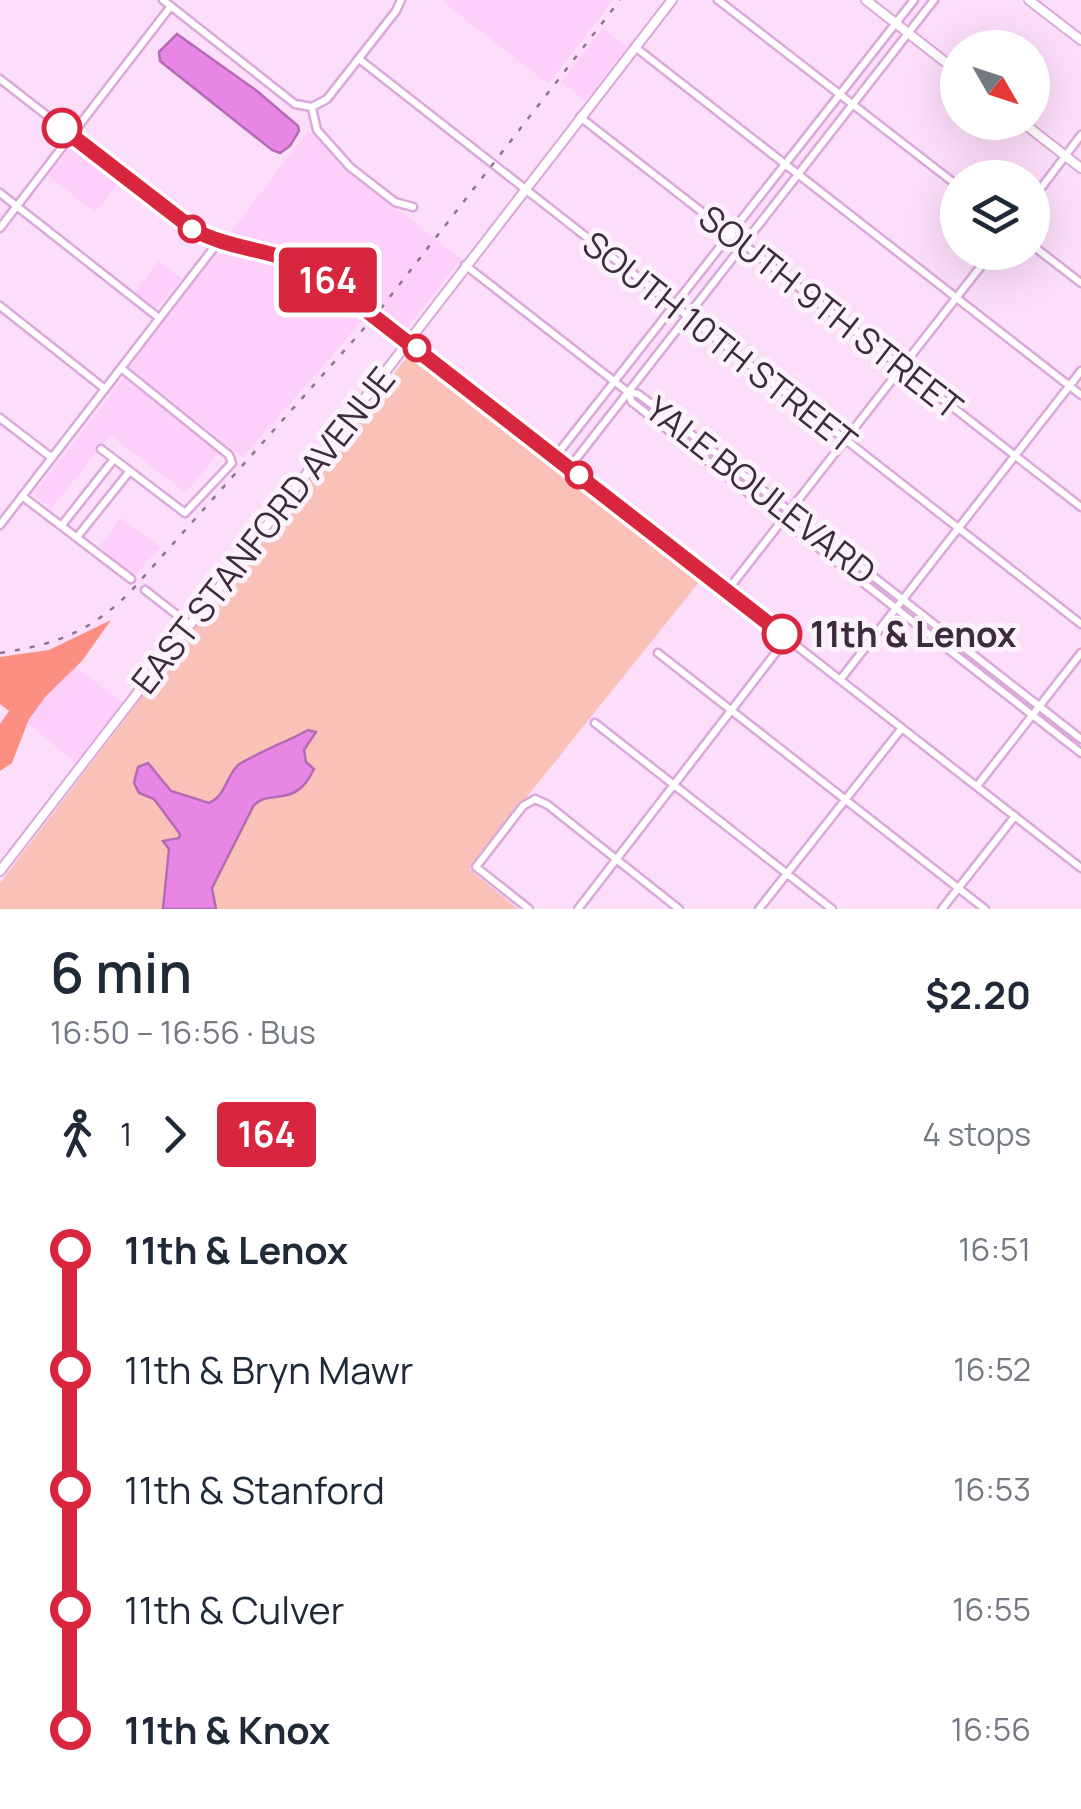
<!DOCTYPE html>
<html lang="en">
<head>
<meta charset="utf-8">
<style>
	body { margin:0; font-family:Manrope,sans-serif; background:#f2f2f3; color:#1f2937; height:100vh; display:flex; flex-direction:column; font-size:38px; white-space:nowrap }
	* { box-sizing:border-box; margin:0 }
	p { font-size:32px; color:#747a83 }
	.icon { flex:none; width:55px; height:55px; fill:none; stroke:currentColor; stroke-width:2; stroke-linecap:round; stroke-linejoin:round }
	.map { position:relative; height:909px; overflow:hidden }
	.panel { display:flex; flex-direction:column; background:#fff; flex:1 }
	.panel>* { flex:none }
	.badge { padding:0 20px; border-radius:8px; font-size:35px; line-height:65px }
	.needle { width:65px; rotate:129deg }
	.tools { position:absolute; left:940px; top:30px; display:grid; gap:20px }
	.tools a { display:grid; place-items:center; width:110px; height:110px; border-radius:50%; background:#fff; box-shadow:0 10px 40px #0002; font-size:50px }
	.map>.badge { position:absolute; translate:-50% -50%; box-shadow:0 0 0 5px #fff }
	.legs { display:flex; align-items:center; gap:15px; height:110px; padding:0 50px; font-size:32px }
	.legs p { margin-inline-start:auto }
	.summary { display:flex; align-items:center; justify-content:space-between; height:170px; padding:0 50px }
	h1 { font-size:55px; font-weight:600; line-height:75px }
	ul { padding:0 50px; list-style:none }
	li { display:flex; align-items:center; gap:35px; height:120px; font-size:38px }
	li i { display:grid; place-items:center; width:15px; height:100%; margin:0 12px; background:currentColor }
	li i::after { content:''; width:25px; height:25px; margin:-12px; border:8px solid; border-radius:50%; background:#fff }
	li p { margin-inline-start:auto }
	li:first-child i { background:linear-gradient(#0000 50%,currentColor 0) }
	li:last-child i { background:linear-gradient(currentColor 50%,#0000 0) }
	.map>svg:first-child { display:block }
	.built { fill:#fdcffb }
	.green { fill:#fac1b9 }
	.forest { fill:#fc8e82 }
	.water { fill:#e886e6; stroke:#b56ab4; stroke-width:2.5 }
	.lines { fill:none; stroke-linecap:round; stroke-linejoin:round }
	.minor-casing { stroke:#dba9d9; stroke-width:11 }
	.major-casing { stroke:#dba9d9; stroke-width:12 }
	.minor { stroke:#fff; stroke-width:6 }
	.major { stroke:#fff; stroke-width:8 }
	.rail { stroke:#8e758d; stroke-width:2.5; stroke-dasharray:5 10; stroke-linecap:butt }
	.line-1-casing { stroke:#fff; stroke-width:22 }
	.line-1 { stroke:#d7263d; stroke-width:15 }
	.stop-1-dot { fill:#fff; stroke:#d7263d; stroke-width:5 }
	.labels { text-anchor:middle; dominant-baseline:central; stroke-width:10; stroke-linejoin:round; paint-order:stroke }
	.street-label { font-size:35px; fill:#3e2a3e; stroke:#fcf2fc }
	.stop-label { font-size:35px; font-weight:bold; fill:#3e2a3e; stroke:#fcf2fc; text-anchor:start }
</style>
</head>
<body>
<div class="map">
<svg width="1081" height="909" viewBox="0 0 1081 909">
	<rect width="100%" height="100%" fill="#fcddfa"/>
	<path class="built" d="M441 0H613L548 84Z
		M603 28 627 47 585 101 561 82Z
		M308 131 332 151 347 170 461 259 408 327 400 325 326 269 303 256 228 236Z
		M71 147 118 184 95 212 47 175Z
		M217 253 281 263 310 276 364 319 243 457 128 367Z
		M159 261 182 279 155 310 134 293Z
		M124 378 219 452 186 493 110 435 51 509 33 494Z
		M121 518 160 547 135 576 99 547Z
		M63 658 123 702 76 763 17 715Z"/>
	<path class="green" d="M408 356 700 581 469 869 518 909H0V883L248 558Z"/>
	<path class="forest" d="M111 620 82 661 46 696 29 719 12 763 0 771V724L9 711 0 704V657L49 650Z"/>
	<path class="water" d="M177 34 257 91 298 126 299 131 290 146 280 153 272 150 160 61 159 52Z
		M308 730 316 732 304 750 306 762 314 769C295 810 271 788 254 805L212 888 216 909H163L169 849 163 841 179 838 180 834 154 799 139 793 134 783 138 767 148 763 171 791 209 803C225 796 226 778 237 766 243 759 295 738 308 730Z"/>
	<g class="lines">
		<defs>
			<path id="minor" d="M163 0 295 104 312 107
				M718 0 958 186
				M635 47 1081 395
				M359 59 1081 624
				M0 79 194 230C235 252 284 250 323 276L1081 868
				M312 107 327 99 396 11 401 0
				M312 108 317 130 350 167 395 202 413 207
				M580 117 1081 507
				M0 193 159 318
				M1032 200 1081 135
				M0 228 171 6
				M1032 245 1081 283
				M465 265 628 392 638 394 672 419 1081 739
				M0 306 105 389
				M628 393 632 402 1081 753
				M0 418 52 458
				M101 449 185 513 232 463 229 455 121 368
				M555 457 914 0
				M569 468 934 0
				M22 496 131 579
				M0 525 219 241
				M62 525 114 459
				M77 537 129 472
				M145 590 190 625
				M727 591 992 252
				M658 653 985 909
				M840 680 1081 371
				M595 723 832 909
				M977 786 1081 653
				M529 909 476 867 523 806 535 799 548 805 679 909
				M578 909 787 638
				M759 909 902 728
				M942 909 1015 816"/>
			<path id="major" d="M866 0 958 72
				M1029 0 1081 40
				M1022 122 1081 168
				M0 871 672 0"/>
		</defs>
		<use href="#minor" class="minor-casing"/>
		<use href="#major" class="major-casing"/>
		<use href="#minor" class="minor"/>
		<use href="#major" class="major"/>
		<path class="rail" d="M0 653C57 644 91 632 132 590L375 316 620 0"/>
	</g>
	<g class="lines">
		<defs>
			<path id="line-1" d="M62 128 194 230C235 252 284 249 322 276L782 634"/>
		</defs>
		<use href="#line-1" class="line-1-casing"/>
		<use href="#line-1" class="line-1"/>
	</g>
	<g class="stop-1-dot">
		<circle cx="62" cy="128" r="18"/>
		<circle cx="192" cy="229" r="12"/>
		<circle cx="417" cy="348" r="12"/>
		<circle cx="579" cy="475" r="12"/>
		<circle cx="782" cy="634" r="18"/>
	</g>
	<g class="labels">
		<g class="street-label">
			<text transform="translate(831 312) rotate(38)">SOUTH 9TH STREET</text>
			<text transform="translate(720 342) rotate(38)">SOUTH 10TH STREET</text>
			<text transform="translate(761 490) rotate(38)">YALE BOULEVARD</text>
			<text transform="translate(263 530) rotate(-52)">EAST STANFORD AVENUE</text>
		</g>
		<g class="stop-label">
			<text x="810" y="634">11th &amp; Lenox</text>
		</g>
	</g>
</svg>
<div class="tools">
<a><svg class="needle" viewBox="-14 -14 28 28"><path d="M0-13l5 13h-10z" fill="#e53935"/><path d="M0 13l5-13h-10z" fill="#747a83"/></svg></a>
<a><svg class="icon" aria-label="layers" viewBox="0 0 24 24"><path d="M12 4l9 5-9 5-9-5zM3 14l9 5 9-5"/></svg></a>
</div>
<b class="badge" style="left:328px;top:280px;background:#d7263d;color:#fff">164</b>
</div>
<section class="panel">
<div class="summary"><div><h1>6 min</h1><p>16:50 – 16:56 · Bus</p></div><b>$2.20</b></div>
<div class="legs"><svg class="icon" aria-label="walk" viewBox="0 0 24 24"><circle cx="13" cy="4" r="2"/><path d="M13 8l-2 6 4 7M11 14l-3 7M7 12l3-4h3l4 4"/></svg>1<svg class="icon" aria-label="forward" viewBox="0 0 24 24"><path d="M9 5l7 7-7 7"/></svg><b class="badge" style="background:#d7263d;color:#fff">164</b><p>4 stops</p></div>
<ul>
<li><i style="color:#d7263d"></i><b>11th &amp; Lenox</b><p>16:51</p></li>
<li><i style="color:#d7263d"></i><span>11th &amp; Bryn Mawr</span><p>16:52</p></li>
<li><i style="color:#d7263d"></i><span>11th &amp; Stanford</span><p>16:53</p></li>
<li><i style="color:#d7263d"></i><span>11th &amp; Culver</span><p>16:55</p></li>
<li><i style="color:#d7263d"></i><b>11th &amp; Knox</b><p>16:56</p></li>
</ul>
</section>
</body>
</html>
